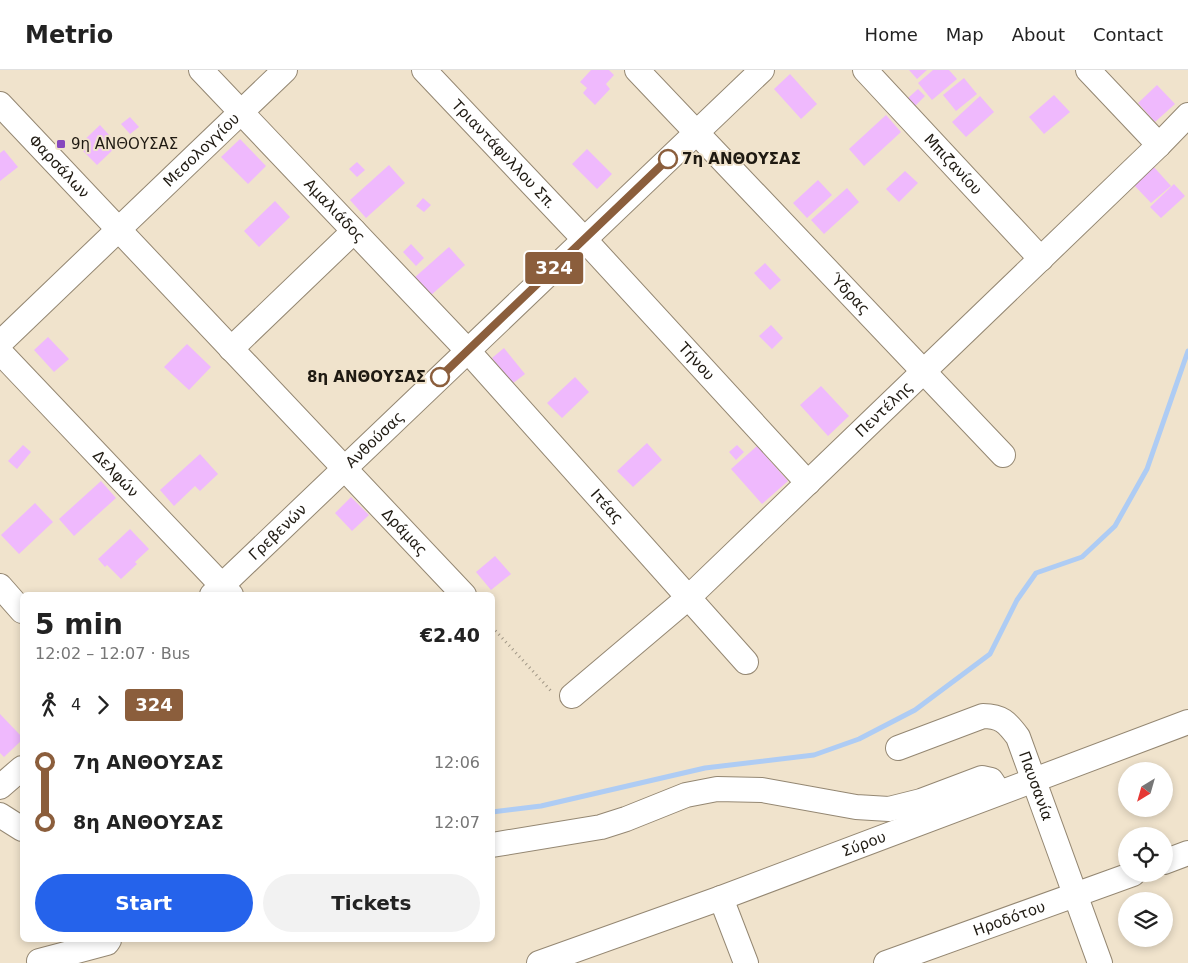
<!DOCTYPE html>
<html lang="en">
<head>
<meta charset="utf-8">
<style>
	body { margin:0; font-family:"DejaVu Sans",sans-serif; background:#f2f2f2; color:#222; height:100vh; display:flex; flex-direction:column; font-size:19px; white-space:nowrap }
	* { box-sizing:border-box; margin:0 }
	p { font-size:16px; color:#767676 }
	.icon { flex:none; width:28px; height:28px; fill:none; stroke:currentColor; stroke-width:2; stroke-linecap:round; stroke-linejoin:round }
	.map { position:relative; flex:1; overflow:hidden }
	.sheet { position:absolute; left:20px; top:522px; width:475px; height:350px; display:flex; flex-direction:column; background:#fff; border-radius:8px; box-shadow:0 2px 8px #0003 }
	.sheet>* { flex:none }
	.badge { padding:0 10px; border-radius:4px; font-size:18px; line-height:32px }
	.needle { width:32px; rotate:217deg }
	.buttons { position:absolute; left:1118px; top:692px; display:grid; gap:10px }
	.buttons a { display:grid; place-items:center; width:55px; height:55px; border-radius:50%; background:#fff; box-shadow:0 2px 8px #0003; font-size:25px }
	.map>.badge { position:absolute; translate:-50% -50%; box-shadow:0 0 0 2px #fff }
	.legs { display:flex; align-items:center; gap:8px; height:55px; padding:0 15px; font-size:16px }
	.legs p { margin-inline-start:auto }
	.summary { display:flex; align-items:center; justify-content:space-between; height:85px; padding:0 15px }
	h1 { font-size:28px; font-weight:700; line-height:38px }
	.button { display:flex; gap:10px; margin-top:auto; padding:10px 15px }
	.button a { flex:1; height:58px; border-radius:30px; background:#2563eb; color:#fff; font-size:20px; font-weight:700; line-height:58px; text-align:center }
	.button a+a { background:#f2f2f2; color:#222 }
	ul { padding:0 15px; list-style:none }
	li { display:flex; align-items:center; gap:18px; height:60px; font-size:19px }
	li i { display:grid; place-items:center; width:8px; height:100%; margin:0 6px; background:currentColor }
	li i::after { content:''; width:12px; height:12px; margin:-6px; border:4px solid; border-radius:50%; background:#fff }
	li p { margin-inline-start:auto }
	li:first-child i { background:linear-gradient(#0000 50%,currentColor 0) }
	li:last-child i { background:linear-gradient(currentColor 50%,#0000 0) }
	header { display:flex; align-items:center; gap:30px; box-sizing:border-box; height:70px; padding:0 25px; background:#fff; border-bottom:1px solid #e0e0e0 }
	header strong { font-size:24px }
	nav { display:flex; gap:28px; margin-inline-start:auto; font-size:18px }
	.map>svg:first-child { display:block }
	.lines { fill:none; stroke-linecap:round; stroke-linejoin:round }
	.stream { stroke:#aeccf4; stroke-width:5 }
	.building { fill:#efb9fd }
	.minor-casing { stroke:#948772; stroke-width:26 }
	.path { stroke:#a19786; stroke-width:3; stroke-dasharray:1 4; stroke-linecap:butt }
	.minor { stroke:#fff; stroke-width:24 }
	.line-1-casing { stroke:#fff; stroke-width:11 }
	.line-1 { stroke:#8b5e3c; stroke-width:8 }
	.poi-dot { fill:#8748be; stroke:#f0e3cc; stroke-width:2 }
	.stop-1-dot { fill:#fff; stroke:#8b5e3c; stroke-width:2.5 }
	.labels { text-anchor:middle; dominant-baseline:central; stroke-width:4; stroke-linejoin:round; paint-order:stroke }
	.poi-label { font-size:15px; fill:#1f1a12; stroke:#f0e3cc; text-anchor:start }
	.street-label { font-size:15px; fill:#1f1a12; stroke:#f0e3cc }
	.stop-label { font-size:15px; font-weight:bold; fill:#1f1a12; stroke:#f0e3cc; text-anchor:start }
</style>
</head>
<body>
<header>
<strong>Metrio</strong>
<nav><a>Home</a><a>Map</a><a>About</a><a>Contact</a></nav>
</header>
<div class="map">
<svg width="1188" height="893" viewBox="0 0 1188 893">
	<rect width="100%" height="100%" fill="#f0e3cc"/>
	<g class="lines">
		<path class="stream" d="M492 742 541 736 705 698 814 685 859 669 915 640 990 584 1017 530 1036 503 1082 487 1115 456 1147 399 1188 281"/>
	</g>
	<path class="building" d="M591 0H609L614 5 606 14 610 19 595 35 583 23 587 18 580 12Z
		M909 0H927L917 9Z
		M933 0H949L957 9 932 30 918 13Z
		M790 4 817 34 801 49 774 19Z
		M964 8 977 24 956 41 943 25Z
		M1157 15 1175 34 1155 52 1138 33Z
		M918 19 925 26 915 36 908 28Z
		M1054 25 1070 42 1044 64 1029 47Z
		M980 26 994 42 966 67 952 52Z
		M886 45 901 62 864 96 849 79Z
		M130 47 139 57 130 64 121 54Z
		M100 55 118 75 97 95 78 76Z
		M240 69 266 96 248 114 221 87Z
		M587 79 612 104 597 119 572 94Z
		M4 80 18 97 0 111V83Z
		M357 92 365 100 357 107 349 99Z
		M389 95 405 113 366 148 350 130Z
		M1153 96 1171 116 1151 133 1133 114Z
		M905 101 918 113 899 132 886 119Z
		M818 110 832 125 807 148 793 133Z
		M1174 114 1185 126 1161 148 1150 137Z
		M847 118 859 132 824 164 811 150Z
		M423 128 431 135 424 142 416 136Z
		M275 131 290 147 259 177 244 161Z
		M411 174 424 188 416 196 403 182Z
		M449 177 465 195 430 226 414 208Z
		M765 193 781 210 770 220 754 203Z
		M771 255 783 268 772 279 759 266Z
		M48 267 69 289 54 302 34 280Z
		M187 274 211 297 189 320 164 297Z
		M504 278 525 304 512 314 492 288Z
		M575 307 589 322 562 348 547 333Z
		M821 316 849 346 828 366 800 335Z
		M647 373 662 390 633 417 617 401Z
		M23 375 31 382 17 399 8 391Z
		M737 375 744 382 736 390 729 382Z
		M757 376 788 411 762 434 731 399Z
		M200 384 218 404 200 421 195 416 174 436 160 420Z
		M101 411 116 428 74 466 59 449Z
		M351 427 369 445 352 461 335 443Z
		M35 433 53 452 19 484 1 465Z
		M130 459 149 479 135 492 137 494 121 509 107 495 105 497 98 489Z
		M495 486 511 504 491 520 476 502Z
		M0 644 22 667V670L4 687 0 683Z"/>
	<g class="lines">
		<defs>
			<g id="minor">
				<path id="s1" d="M201 0 468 281 746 592"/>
				<path id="s2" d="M424 0 584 169 808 413"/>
				<path id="s3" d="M637 0 1003 385"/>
				<path id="s4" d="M865 0 1041 189"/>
				<path d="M1088 0 1159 75"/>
				<path id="s5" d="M0 34 464 525"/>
				<path id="s6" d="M0 273 285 0"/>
				<path d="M231 279 354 161"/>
				<path id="s7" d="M0 282 231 525"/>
				<path d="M0 516 22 541"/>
				<path id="s8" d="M212 525 762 0"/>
				<path id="s9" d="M572 626 689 527 1159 75 1188 45"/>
				<path id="s10" d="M898 678 983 646C1001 646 1007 652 1018 667L1100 893"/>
				<path d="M0 717 22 698"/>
				<path d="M0 745 22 759"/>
				<path d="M492 775 601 757 626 749 686 725 717 719 762 720 856 737 889 739 921 731 982 708 991 710 999 722"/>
				<path d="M1164 792 1188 783"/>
				<path d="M721 828 746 893"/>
				<path d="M39 891 107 873 109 870"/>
				<path id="s11" d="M539 893 721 828 1188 652"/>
				<path id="s12" d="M886 893 1133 804"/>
			</g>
		</defs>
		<use href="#minor" class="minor-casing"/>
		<path class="path" d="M492 557 553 623"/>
		<use href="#minor" class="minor"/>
	</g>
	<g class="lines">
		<defs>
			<path id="line-1" d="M440 307 668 89"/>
		</defs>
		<use href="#line-1" class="line-1-casing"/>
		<use href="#line-1" class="line-1"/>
	</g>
	<rect class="poi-dot" x="56" y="69" width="10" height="10" rx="2.5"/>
	<g class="stop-1-dot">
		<circle cx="668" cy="89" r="9"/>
		<circle cx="440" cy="307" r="9"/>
	</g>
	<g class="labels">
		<g class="poi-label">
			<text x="71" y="74">9η ΑΝΘΟΥΣΑΣ</text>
		</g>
		<g class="street-label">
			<text stroke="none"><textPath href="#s6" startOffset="279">Μεσολογγίου</textPath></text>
			<text stroke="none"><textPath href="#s2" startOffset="116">Τριαντάφυλλου Σπ.</textPath></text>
			<text stroke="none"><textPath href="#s4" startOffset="129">Μπιζανίου</textPath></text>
			<text stroke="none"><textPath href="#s5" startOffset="86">Φαρσάλων</textPath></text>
			<text stroke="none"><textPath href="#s1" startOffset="194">Αμαλιάδος</textPath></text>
			<text stroke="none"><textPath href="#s3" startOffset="309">Ύδρας</textPath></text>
			<text stroke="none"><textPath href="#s2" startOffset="399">Τήνου</textPath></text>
			<text stroke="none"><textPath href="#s9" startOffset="424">Πεντέλης</textPath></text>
			<text stroke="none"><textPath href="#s8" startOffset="225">Ανθούσας</textPath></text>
			<text stroke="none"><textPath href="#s7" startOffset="168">Δελφών</textPath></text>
			<text stroke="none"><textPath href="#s1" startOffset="596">Ιτέας</textPath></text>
			<text stroke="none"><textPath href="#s8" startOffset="91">Γρεβενών</textPath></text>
			<text stroke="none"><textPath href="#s5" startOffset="589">Δράμας</textPath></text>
			<text stroke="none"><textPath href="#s10" startOffset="186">Παυσανία</textPath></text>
			<text stroke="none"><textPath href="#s11" startOffset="346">Σύρου</textPath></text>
			<text stroke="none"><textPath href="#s12" startOffset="131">Ηροδότου</textPath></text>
		</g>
		<g class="stop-label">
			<text x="682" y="89">7η ΑΝΘΟΥΣΑΣ</text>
			<text x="426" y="307" text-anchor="end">8η ΑΝΘΟΥΣΑΣ</text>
		</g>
	</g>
</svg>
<div class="buttons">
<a><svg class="needle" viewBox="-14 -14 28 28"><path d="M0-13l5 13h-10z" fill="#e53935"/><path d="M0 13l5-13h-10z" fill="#767676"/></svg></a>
<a><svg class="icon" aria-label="locate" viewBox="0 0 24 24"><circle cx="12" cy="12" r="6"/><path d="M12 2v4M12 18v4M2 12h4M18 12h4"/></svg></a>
<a><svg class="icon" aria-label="layers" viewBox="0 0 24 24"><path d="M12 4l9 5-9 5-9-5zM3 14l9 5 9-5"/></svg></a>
</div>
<b class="badge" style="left:554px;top:198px;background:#8b5e3c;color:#fff">324</b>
<section class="sheet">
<div class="summary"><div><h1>5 min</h1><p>12:02 – 12:07 · Bus</p></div><b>€2.40</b></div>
<div class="legs"><svg class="icon" aria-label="walk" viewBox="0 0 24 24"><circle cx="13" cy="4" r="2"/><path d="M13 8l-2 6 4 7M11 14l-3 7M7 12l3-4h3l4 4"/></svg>4<svg class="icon" aria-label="forward" viewBox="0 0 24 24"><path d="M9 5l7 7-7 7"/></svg><b class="badge" style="background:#8b5e3c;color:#fff">324</b></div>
<ul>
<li><i style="color:#8b5e3c"></i><b>7η ΑΝΘΟΥΣΑΣ</b><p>12:06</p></li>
<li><i style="color:#8b5e3c"></i><b>8η ΑΝΘΟΥΣΑΣ</b><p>12:07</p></li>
</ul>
<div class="button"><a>Start</a><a>Tickets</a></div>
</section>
</div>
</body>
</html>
